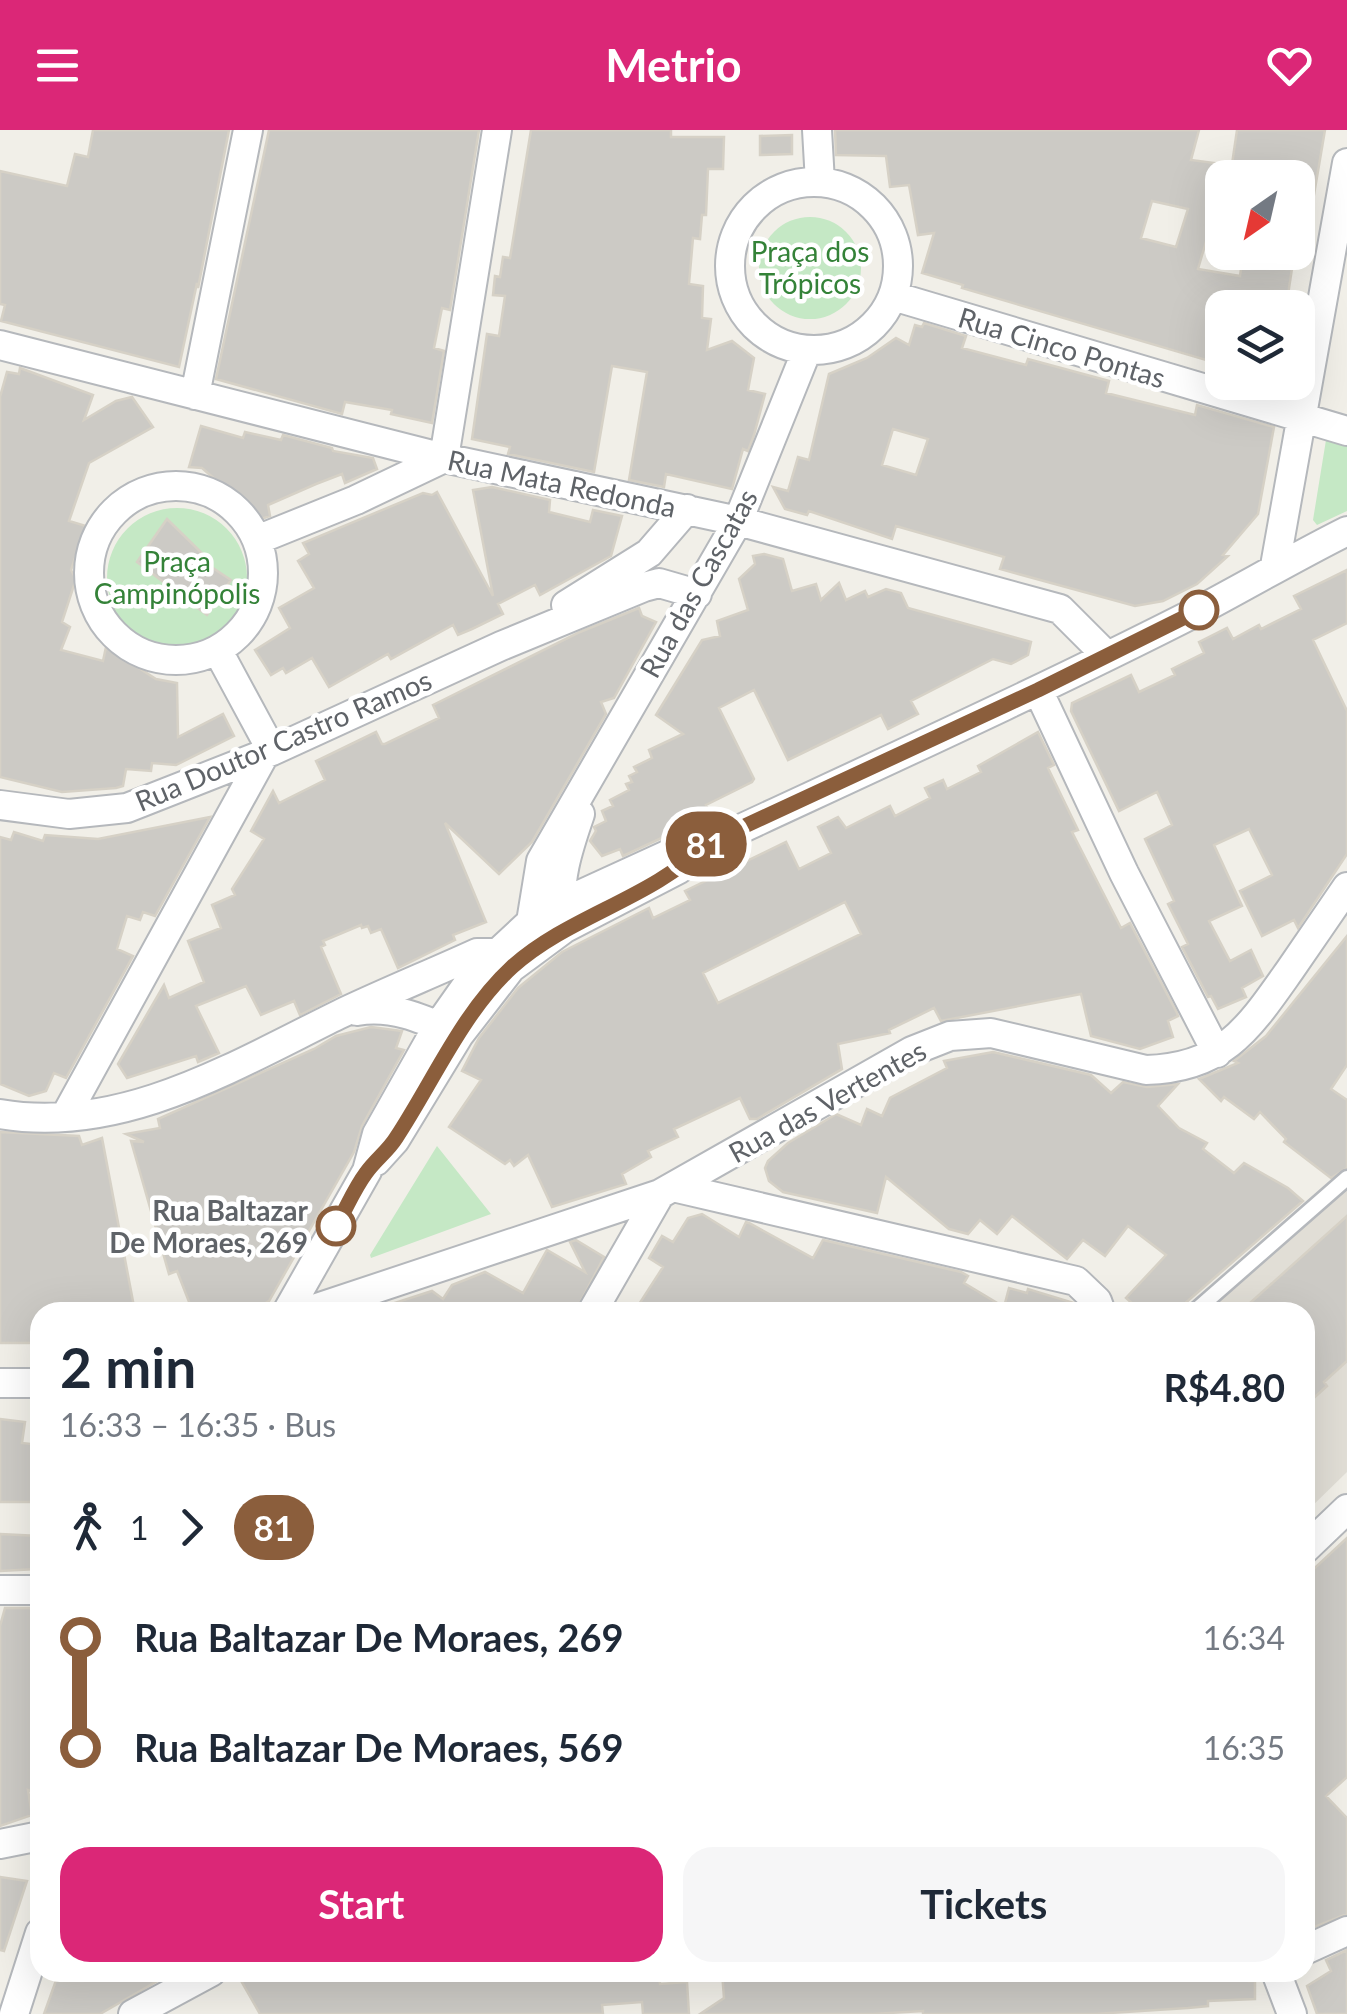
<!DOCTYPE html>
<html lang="en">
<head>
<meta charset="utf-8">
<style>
	body { margin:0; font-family:Lato,sans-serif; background:#f6f6f7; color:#1f2937; height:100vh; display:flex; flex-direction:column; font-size:38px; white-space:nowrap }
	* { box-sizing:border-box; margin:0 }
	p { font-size:32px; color:#747a83 }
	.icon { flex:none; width:55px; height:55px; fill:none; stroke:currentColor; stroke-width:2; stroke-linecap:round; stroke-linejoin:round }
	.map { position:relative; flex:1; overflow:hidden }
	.side { position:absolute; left:30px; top:1172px; width:1285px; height:680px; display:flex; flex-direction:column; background:#fff; border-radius:30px; box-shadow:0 10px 40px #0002 }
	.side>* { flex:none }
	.badge { padding:0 20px; border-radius:32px; font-size:35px; line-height:65px }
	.needle { width:65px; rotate:214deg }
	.controls { position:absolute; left:1205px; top:30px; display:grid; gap:20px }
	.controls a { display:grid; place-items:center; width:110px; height:110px; border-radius:20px; background:#fff; box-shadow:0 10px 40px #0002; font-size:50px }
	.map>.badge { position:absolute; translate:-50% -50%; box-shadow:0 0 0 5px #fff }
	.legs { display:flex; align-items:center; gap:15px; height:110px; padding:0 30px; font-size:32px }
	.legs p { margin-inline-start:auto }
	.headline { display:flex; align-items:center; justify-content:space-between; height:170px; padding:0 30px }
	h1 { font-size:55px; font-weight:700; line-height:75px }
	.primary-button { display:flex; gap:20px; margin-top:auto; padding:20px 30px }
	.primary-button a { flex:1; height:115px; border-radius:30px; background:#db2777; color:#fff; font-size:40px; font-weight:700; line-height:115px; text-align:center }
	.primary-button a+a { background:#f6f6f7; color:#1f2937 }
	ul { padding:0 30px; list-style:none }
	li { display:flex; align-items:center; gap:35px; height:110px; font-size:38px }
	li i { display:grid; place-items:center; width:15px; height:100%; margin:0 12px; background:currentColor }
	li i::after { content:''; width:25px; height:25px; margin:-12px; border:8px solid; border-radius:50%; background:#fff }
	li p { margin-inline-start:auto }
	li:first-child i { background:linear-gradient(#0000 50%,currentColor 0) }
	li:last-child i { background:linear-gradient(currentColor 50%,#0000 0) }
	header { display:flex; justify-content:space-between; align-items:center; height:130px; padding:0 30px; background:#db2777; color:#fff; font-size:45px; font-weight:700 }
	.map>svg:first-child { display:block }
	.education { fill:#e1ded6 }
	.park { fill:#c5e8c5 }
	.building { fill:#cccac5; stroke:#d6d1c6; stroke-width:2.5; fill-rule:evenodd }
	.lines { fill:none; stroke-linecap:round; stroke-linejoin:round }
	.lane-casing { stroke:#b5b8bc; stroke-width:19 }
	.street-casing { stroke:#b5b8bc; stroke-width:32 }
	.lane { stroke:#fff; stroke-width:14 }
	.street { stroke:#fff; stroke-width:28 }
	.line-1-casing { stroke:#fff; stroke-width:22 }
	.line-1 { stroke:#8b5e3c; stroke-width:15 }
	.stop-1-dot { fill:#fff; stroke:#8b5e3c; stroke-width:5 }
	.labels { text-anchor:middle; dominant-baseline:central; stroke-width:9; stroke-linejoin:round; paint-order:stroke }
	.park-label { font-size:28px; fill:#348238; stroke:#fff }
	.street-label { font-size:28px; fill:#5f6368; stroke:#fff }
	.stop-label { font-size:28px; font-weight:bold; fill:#5f6368; stroke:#fff; text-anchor:end }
</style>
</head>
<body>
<header><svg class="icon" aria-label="menu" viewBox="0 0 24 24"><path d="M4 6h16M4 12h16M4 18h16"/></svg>Metrio<svg class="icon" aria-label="heart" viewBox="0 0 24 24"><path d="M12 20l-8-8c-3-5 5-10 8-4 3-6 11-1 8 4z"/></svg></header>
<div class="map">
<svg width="1347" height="1884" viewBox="0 0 1347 1884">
	<rect width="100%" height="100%" fill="#f1efe8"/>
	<path class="education" d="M1347 1057V1342L1305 1383V1182H1205Z"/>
	<path class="park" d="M759 138a51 51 0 1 1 102 0a51 51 0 1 1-102 0Z
		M1326 310 1347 315V381L1317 395 1313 390Z
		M107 448a70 70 0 1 1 140 0a70 70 0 1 1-140 0Z
		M437 1016 491 1084 371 1128 370 1125Z"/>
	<path class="building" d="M93 0H229L198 158 197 153 179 237 1 191 5 175 0 174V41L67 56 75 24 88 27Z
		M269 0H479L450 180 442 178 434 218 444 221 432 293 391 284 392 280 345 272 342 284 216 249Z
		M531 0H671V7H724L723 39H708L706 85H702L700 109 693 108 689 154 703 156 702 188 711 189 707 220 732 211 754 228 748 260 765 264 754 305 748 321 743 319 732 359 666 344 664 357 629 350 647 242 612 236 594 342 508 324 510 317 472 309 487 204 499 206 505 166 493 165 495 146 500 147 503 127 510 128Z
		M835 0H1199L1191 30 1222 34V100L1210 98 1198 139 1240 146 1243 125 1293 132 1286 178H1222L1216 233 962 158 963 155 922 143 934 103 918 105 909 55 890 57 886 26 836 25ZM1152 71 1188 79 1176 117 1141 108Z
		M1237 0H1325L1308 100 1298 99V48H1230Z
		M792 5V24L760 25V6Z
		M924 193 966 206 962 218 1026 235 1028 229 1109 251 1106 263 1195 285 1197 275 1274 297 1258 384 1223 425 1228 426 1197 454 1163 471 1135 476 1000 439 1004 427 896 396 892 409 809 381 807 385 785 379 773 357 788 361 798 327 809 330 829 244 867 228 896 208 909 215 915 195 922 197ZM893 299 928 309 916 345 882 335Z
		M20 238 93 265 84 290 116 271 132 267 153 297 89 333 69 391 86 396 71 440 76 449 62 492 70 497 61 520 103 531 106 517 156 549 177 553 178 607 223 584 234 606 176 635 152 633 151 641 126 639 123 656 116 658 62 662 0 647V267L7 242 19 244Z
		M201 296 243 308 245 302 281 310 283 305 332 318 333 321 373 328 377 339 345 353 342 344 316 354 268 375 270 386 261 389 202 338 189 337Z
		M492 357 550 370 549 382 590 392 593 380 622 386 611 426 540 465 535 455 498 474 503 484 472 499 458 505 453 495 391 529 388 524 329 557 312 528 286 543 283 538 271 545 255 520 290 498 279 478 314 458 298 431 309 424 303 413 423 363 432 365 437 362 493 466 473 360Z
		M167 389 209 430 207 434 231 450 207 485 137 432Z
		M764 424 783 429 792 461 816 454 821 470 839 453 846 470 865 461 868 467 886 459 901 463 908 478 1031 512 1028 525 1011 534 993 529 911 571 918 584 888 599 881 585 788 630 754 560 719 578 754 649 752 652 706 675 711 685 623 726 620 719 602 726 590 711 596 701 594 697 606 691 602 681 613 676 610 670 629 660 626 654 632 652 629 646 637 642 634 637 652 628 649 620 683 604 656 585 702 510 720 506 717 491 748 480 739 449 755 434 753 426Z
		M1347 440V493L1313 510 1347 581V724L1298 798 1294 790 1262 806 1240 761 1272 745 1249 699 1214 715 1242 776 1209 791 1230 831 1251 820 1263 846 1242 858 1246 867 1218 879 1211 866 1208 867 1182 817 1188 814 1168 774 1174 771 1145 709 1172 695 1157 662 1119 681 1071 581 1072 573 1131 545 1139 562 1156 554 1175 545 1172 539 1204 523 1199 512 1227 498 1233 509 1259 495 1261 499 1301 479 1294 466Z
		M639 478 642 486 656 492 614 568 601 572 606 584 532 712 499 744 445 693 486 792 453 805 455 810 398 838 381 799 371 803 368 796 362 798 361 795 323 811 325 815 321 817 341 864 300 885 294 871 261 885 246 856 196 876 219 923 198 932 196 926 127 948 118 934 164 855 169 868 204 852 188 811 221 798 212 775 235 765 232 759 264 709 251 701 273 661 279 673 325 650 316 631 376 602 382 614H385L439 588 433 575 580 502Z
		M1038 602 1054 635 1048 638 1078 700 1072 702 1121 798 1130 793 1177 883 1178 886 1168 891 1173 907 1140 919 1091 906 1081 864 941 891 934 878 889 900 890 903 838 914 842 939 757 989H750L740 968 674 999 678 1007 648 1021 651 1027 622 1044 626 1054 552 1077 528 1025 514 1036 510 1030 505 1034 449 997 481 950 462 941 479 908 518 858 562 822 649 778 653 788 690 770 685 761 786 712 799 739 831 723 818 697 838 687 846 698 890 676 895 686 930 668 925 658 943 650 947 659 981 642 978 636ZM845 772 861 804 718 873 703 843Z
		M210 687 155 786 143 782 140 790 127 786 117 819 133 826 66 948 54 943 46 961 29 966 0 954V707L11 710 14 702 43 711 45 705 98 709Z
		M1347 806V935L1331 959 1347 970V1038L1331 1048 1284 1012 1286 1009 1260 982 1254 989 1224 967 1221 971 1199 949 1238 933 1234 931 1266 906Z
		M371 897 402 901 396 918 404 920 362 996 354 1022 269 1171 248 1182H193L177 1141 169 1144 131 1011 144 1012 126 1004 160 998 158 989 314 919 336 906Z
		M993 922 1091 945 1111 963 1123 952 1147 957 1178 954 1158 976 1179 998 1207 1013 1203 1019 1234 1043 1244 1033 1288 1058 1303 1071 1175 1182H1142L1126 1168 1166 1125 1128 1096 1105 1126 1083 1110 1067 1129 1012 1086 997 1104 980 1090 968 1104 949 1099 886 1047 877 1083 783 1062 769 1051 765 1038 768 1031 788 1013 833 986 836 984 861 995 867 979 882 986 890 968 947 938 944 931Z
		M0 1002 79 1006 82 1015 102 1008 135 1182H40V1213H0Z
		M702 1084 739 1107 746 1092 749 1093 813 1128 823 1110 961 1142 968 1146 964 1153 1004 1177 1009 1158 1027 1163 1028 1159 1074 1173 1083 1182H762L751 1176 748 1182H634L663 1137 649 1128 662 1106 673 1112 688 1088Z
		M1347 1086V1231L1324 1252 1327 1256 1305 1276V1182H1240Z
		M576 1110 604 1127 575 1182H380L379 1178 432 1161 443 1169 452 1155 485 1142 523 1163 547 1120 585 1142 570 1112Z
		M0 1289 25 1292 22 1313 40 1315V1372H0Z
		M0 1404 39 1406 37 1439 0 1441Z
		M1347 1408V1647L1326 1666 1347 1688V1784L1312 1798 1305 1782V1447Z
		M5 1478H40V1664L28 1660 32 1685 0 1696V1496Z
		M0 1747 27 1751 4 1821 0 1820Z
		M1347 1820V1884H1317L1307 1856 1331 1841 1326 1830Z
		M59 1842H173L100 1884H44Z
		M252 1842H659L660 1854 687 1852 689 1884H643L642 1872 602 1875 603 1884H260L240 1849Z
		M722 1842H1249V1851H1255V1869L1208 1871V1876L1188 1878 1094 1884H923V1881L872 1884H700L724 1868Z"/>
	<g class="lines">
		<defs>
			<path id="lane" d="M1194 1182 1347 1048"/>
			<path id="street" d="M817 0 820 52
				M730 136a84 84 0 1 1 168 0a84 84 0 1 1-168 0Z
				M893 166 1347 301
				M0 215 444 328 738 391 1060 479 1106 525
				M195 265 248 0
				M89 443a87 87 0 1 1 174 0a87 87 0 1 1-174 0Z
				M257 410 356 370 444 328 497 0
				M1275 436 1347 33
				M566 475 649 423 687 379
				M218 521 272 621
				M1038 560 1124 743 1217 923
				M0 675 69 684 127 678 272 621 501 516 644 457 659 453 697 464
				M563 788C556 753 569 716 580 684
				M542 815 531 792 541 731 738 391 807 220
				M357 881C393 875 423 889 455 903
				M0 984C121 1005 234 936 338 885 384 863 431 844 477 823H494L511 838
				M66 985 264 625
				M376 1031 395 1010 459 905 511 838 565 798 679 739
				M673 1057 1076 1151 1097 1171 1101 1182
				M287 1182 367 1041 377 1004 438 896 474 845 531 792 560 774 678 720 706 715C871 638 1037 563 1200 480 1249 454 1297 426 1347 401
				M305 1182 660 1064 912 921 950 906 991 903 1146 940C1224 938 1249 898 1290 840 1309 812 1328 785 1347 757
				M592 1182 660 1064
				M0 1253H40
				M1305 1419 1347 1379
				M0 1460H40
				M0 1714 40 1706
				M1305 1820 1347 1801
				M1276 1842 1292 1884
				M14 1884 40 1803
				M133 1884 211 1842"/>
		</defs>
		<use href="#lane" class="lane-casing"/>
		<use href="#street" class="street-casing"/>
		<use href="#lane" class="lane"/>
		<use href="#street" class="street"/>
	</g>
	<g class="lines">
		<defs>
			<path id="line-1" d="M336 1096C346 1079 354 1059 366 1043 375 1030 388 1021 396 1008 433 952 462 883 512 837 570 785 652 769 706 714L1038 560 1199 480"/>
		</defs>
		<use href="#line-1" class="line-1-casing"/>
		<use href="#line-1" class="line-1"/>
	</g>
	<g class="stop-1-dot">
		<circle cx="1199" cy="480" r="18"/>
		<circle cx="336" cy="1096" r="18"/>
	</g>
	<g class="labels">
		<g class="park-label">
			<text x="810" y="121">Praça dos<tspan x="810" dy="32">Trópicos</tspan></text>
			<text x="177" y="431">Praça<tspan x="177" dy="32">Campinópolis</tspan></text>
		</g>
		<g class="street-label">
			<text transform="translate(1062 217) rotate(17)">Rua Cinco Pontas</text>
			<text transform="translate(562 353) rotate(12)">Rua Mata Redonda</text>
			<text transform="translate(698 453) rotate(-61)">Rua das Cascatas</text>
			<text transform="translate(283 610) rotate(-23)">Rua Doutor Castro Ramos</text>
			<text transform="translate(827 971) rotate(-29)">Rua das Vertentes</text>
		</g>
		<g class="stop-label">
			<text x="308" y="1080">Rua Baltazar<tspan x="308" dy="32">De Moraes, 269</tspan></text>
		</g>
	</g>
</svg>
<div class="controls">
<a><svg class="needle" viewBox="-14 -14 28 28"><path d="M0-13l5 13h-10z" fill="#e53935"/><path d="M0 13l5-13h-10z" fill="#747a83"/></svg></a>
<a><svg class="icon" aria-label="layers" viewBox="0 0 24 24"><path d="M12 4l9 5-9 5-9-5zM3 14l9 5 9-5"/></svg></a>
</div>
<b class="badge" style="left:706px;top:714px;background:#8b5e3c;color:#fff">81</b>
<section class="side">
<div class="headline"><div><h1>2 min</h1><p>16:33 – 16:35 · Bus</p></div><b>R$4.80</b></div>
<div class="legs"><svg class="icon" aria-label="walk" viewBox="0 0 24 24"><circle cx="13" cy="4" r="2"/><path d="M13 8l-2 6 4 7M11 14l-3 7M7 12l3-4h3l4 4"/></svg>1<svg class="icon" aria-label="forward" viewBox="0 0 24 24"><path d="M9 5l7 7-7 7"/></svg><b class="badge" style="background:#8b5e3c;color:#fff">81</b></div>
<ul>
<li><i style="color:#8b5e3c"></i><b>Rua Baltazar De Moraes, 269</b><p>16:34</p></li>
<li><i style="color:#8b5e3c"></i><b>Rua Baltazar De Moraes, 569</b><p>16:35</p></li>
</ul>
<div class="primary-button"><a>Start</a><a>Tickets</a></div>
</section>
</div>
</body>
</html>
